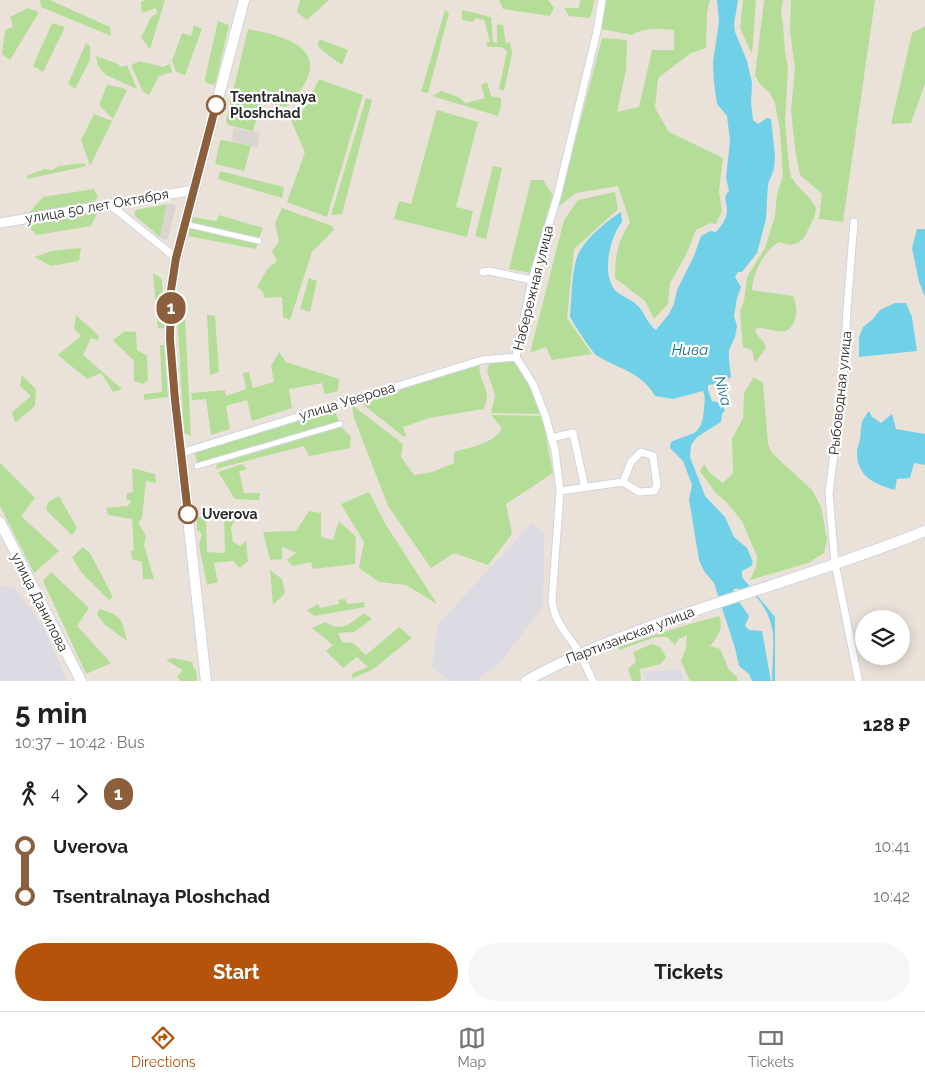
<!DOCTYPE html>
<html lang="en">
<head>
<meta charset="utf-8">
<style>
	body { margin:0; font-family:Raleway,sans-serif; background:#f6f6f6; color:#202124; height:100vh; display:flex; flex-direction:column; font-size:19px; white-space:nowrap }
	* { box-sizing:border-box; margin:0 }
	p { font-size:16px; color:#757577 }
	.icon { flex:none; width:28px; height:28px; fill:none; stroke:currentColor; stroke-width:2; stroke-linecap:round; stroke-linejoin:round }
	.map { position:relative; height:681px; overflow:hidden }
	.drawer { display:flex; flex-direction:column; background:#fff; flex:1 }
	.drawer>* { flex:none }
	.badge { padding:0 10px; border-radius:16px; font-size:18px; line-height:32px }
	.buttons { position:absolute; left:855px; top:610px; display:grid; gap:10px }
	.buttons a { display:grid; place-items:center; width:55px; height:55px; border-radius:50%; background:#fff; box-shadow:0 2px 12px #0003; font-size:25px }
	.map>.badge { position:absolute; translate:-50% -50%; box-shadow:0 0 0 2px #fff }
	.legs { display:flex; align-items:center; gap:8px; height:55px; padding:0 15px; font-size:16px }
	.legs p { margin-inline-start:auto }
	.headline { display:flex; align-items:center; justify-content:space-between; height:85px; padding:0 15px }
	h1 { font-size:28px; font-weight:700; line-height:38px }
	.action { display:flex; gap:10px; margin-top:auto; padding:10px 15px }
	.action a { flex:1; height:58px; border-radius:30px; background:#b45309; color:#fff; font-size:20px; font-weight:700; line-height:58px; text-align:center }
	.action a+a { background:#f6f6f6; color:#202124 }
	ul { padding:0 15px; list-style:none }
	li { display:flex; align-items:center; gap:18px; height:50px; font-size:19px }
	li i { display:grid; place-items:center; width:8px; height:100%; margin:0 6px; background:currentColor }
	li i::after { content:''; width:12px; height:12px; margin:-6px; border:4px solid; border-radius:50%; background:#fff }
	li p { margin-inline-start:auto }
	li:first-child i { background:linear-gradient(#0000 50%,currentColor 0) }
	li:last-child i { background:linear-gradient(currentColor 50%,#0000 0) }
	.dock { display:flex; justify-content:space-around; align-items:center; height:70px; border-top:1px solid #e0e0e0; background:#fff; font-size:14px; color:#757577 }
	.dock a { display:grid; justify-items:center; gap:2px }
	.dock .on { color:#b45309 }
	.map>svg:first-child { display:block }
	.industrial { fill:#dcdae2 }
	.green { fill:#b4de98 }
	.plaza { fill:#dad5d0 }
	.water { fill:#70d0e8 }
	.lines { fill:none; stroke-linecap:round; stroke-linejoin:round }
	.pedestrian-casing { stroke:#cfd3e0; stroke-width:7 }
	.minor-casing { stroke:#cfd3e0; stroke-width:9 }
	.tertiary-casing { stroke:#cfd3e0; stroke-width:11 }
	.secondary-casing { stroke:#cfd3e0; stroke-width:12 }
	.pedestrian { stroke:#fff; stroke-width:5 }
	.minor { stroke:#fff; stroke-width:7 }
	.tertiary { stroke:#fff; stroke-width:9 }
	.secondary { stroke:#fff; stroke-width:10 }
	.line-1-casing { stroke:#fff; stroke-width:11 }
	.line-1 { stroke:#8b5e3c; stroke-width:8 }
	.stop-1-dot { fill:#fff; stroke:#8b5e3c; stroke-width:2.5 }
	.labels { text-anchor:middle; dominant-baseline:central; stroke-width:4.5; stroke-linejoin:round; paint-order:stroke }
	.stop-label { font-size:14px; font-weight:bold; fill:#282828; stroke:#fff; text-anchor:start }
	.street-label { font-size:14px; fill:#282828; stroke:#fff }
	.water-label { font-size:15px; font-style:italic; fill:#136d90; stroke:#fff }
</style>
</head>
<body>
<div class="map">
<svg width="925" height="681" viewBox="0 0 925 681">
	<rect width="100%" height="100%" fill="#eae2d9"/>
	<path class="industrial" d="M532 523 544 533 543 607 499 664 475 681H450L432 667 438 624Z
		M0 585 15 588 44 628 67 681H0Z
		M681 670 683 681H645L643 671Z"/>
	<path class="green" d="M40 0H50L110 27 111 36 41 7Z
		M146 0H165L150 49 141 38 151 17 157 13 156 8 142 13 141 2Z
		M300 0H329L307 20 297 12Z
		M499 0H548L554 8 550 16 503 9Z
		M580 0H595L590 18 569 16 564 8H579Z
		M606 0H710L707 12 706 48 691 53 658 78 655 108 669 132 723 158 719 191 722 211 716 224 711 223 696 230 686 255 670 283 668 304 654 319 645 301 615 278C615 256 618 241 630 222L618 186 576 193 558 207 602 38 627 40 626 70 617 112 639 107 652 50H674V30C660 29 644 27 632 35L601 29Z
		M743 0H756L752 54 740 28Z
		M764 0H783L781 14 783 24 785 52 788 68 785 121 789 166 791 177 797 185 811 200 816 208 815 215 804 238 798 243 790 245 779 242C765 249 752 274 752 290L793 296C796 304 798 311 795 319 788 343 769 324 755 329 756 337 765 340 766 348L755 363 752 350 743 347 740 312 744 301 747 277 765 248 775 216 777 194 783 176 780 131 775 103 770 93 760 84 755 75Z
		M791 0H875L843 222 819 219 822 194 800 175 795 149 791 110 795 69 790 30Z
		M28 8 39 12 10 60 2 54 5 30 13 27 10 17Z
		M445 10 449 13 428 93 421 92Z
		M462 10 491 17 493 42 497 43V24L503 25 506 44 510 42 512 54 504 91 499 89 507 51 501 47H488L486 43 490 41 484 20 475 18 473 22 462 20Z
		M218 21 229 25 215 85 206 83 205 78Z
		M52 23 65 27 43 72 33 66Z
		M194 25 202 29 185 75 176 72 172 61 182 33 191 36Z
		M925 26V84L911 123 891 124 912 33Z
		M248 29C274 34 327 44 305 83 300 92 294 100 286 107L267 103 261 104 253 131 228 125 226 120Z
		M319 39 348 50 342 65 324 52 318 46Z
		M86 43 90 46V60L75 89 68 84Z
		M96 56 118 64 121 67 127 65 137 89 106 75 98 66Z
		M140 61 163 67 170 64 172 72 159 76 149 95 143 92 131 65Z
		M319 79 363 95 327 217 287 202 305 152 289 116 304 109Z
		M487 82 491 96 501 98V107L498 116 432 96 441 91 458 97 466 103 485 98 481 85Z
		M107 85 123 88 127 90 113 119 99 105Z
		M366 98 372 100 342 214 331 215Z
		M437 110 478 122 456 207 473 211 467 237 394 219 399 201 411 204Z
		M94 114 112 121 90 166 81 140Z
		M223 140 251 146 244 171 215 164 220 141Z
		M83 163 87 166 27 179V176L44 169 52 170 59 166Z
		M493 166 502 168 486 239 475 236Z
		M220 171 284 187 282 198 218 179Z
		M531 180H543L554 197 531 273 509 269Z
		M94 189 98 197 93 204 27 215 43 197Z
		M615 192 618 209 574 249 567 318 592 354 552 360 546 347 530 353 564 220 578 200Z
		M167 204 160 237 135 216 134 213 136 210Z
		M282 208 332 226 334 230 312 252 290 320 283 317 282 297 265 298 262 291 257 287 268 268 277 261 272 251 279 242 275 223Z
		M98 211 91 226 37 235 27 225Z
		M219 215 263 228 259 238 191 223 193 217 216 221Z
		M190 227 258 242 256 249 188 236Z
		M81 248 79 261 51 266 34 257 52 251Z
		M153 273 162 279 165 328H158Z
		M309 278 317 281 310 312 300 309Z
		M176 298 184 299 191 436 184 433Z
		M207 314 215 316 219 372 210 375Z
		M76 315 99 336 98 340 91 338 83 355 122 389 113 392 101 373 87 379 58 355 81 336 74 329Z
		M125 331 136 332 137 350 147 356 148 380 143 384 134 381V361L113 340Z
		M160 345H164L168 397 144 400V394L162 392Z
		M279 352 286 362 339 379 338 391 325 394 322 383 289 389 292 408 252 421 247 400 226 406 230 429 211 435 206 399 192 400 191 393 225 390 226 396 246 389 243 373 249 372 253 388 274 382 271 366Z
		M513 360 536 396 541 414 491 413 495 395 487 371 490 362Z
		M480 363C477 377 487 384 487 397 487 401 485 405 484 409L429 418 403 427 406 435 404 437 360 402Z
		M22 375 36 389 35 406 15 423 12 412 31 396 20 386Z
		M754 377 763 383 768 444 772 453 813 491 821 507 827 539 824 553 808 563 750 580 756 567 757 556 742 521 727 503 715 492 700 471 704 464 710 473 723 483 733 473 732 439 743 418 744 393Z
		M352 405 403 444 401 457 414 475 432 472 454 463V452C470 447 494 444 502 428L491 415 542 416 553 473 506 504 512 534 488 565 454 553 431 568 388 506 354 418Z
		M333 408 339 421 197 463 195 453Z
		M341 427 351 437 350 448 309 456 304 446 216 469 217 464Z
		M0 463 35 498 21 516 59 551 34 573 0 506Z
		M242 464 247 469 239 471 244 493H260L259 500 235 499 218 472Z
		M132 468 155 474 156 483 146 481 142 518 138 522 146 536 144 545 154 579H143L142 562 132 559 131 551 134 550 132 519 108 515 106 508 128 506 131 501 126 499 127 493 133 492Z
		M369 492 386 525 437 604 406 585 379 582 359 568 364 542 341 504Z
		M59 496 77 528 72 535 46 510 48 502Z
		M309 511 321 513V537L333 540 339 521 356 537 355 564 313 569 311 562 293 566 287 560 296 553 282 547V559L270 560 263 532 296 531Z
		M238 512 231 528 233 542 240 546 246 541 248 561 240 568 233 561 214 563 218 582 207 585 199 545 202 534 197 530V517H206L207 552 225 553 224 516Z
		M83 547 90 553 113 597 109 600 81 572 72 557Z
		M270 570 282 579 285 593 273 605Z
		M51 572 89 608 77 626 111 663 86 674 43 581Z
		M346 599 347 604 364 602 365 607 314 616 307 610 318 604 320 608 339 604 338 600Z
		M99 609C122 615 122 619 127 641L105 625 97 615Z
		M364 613 372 619 354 632 338 633 342 642 353 643 366 655 399 627 412 638 372 670 353 678 351 674 368 667 357 657 343 668 326 651 333 645 312 628 325 622C342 633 351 623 364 613Z
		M719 616C724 627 718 637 710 646L720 649 729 670 737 677 738 681H690L681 661 686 648 687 635 679 639 675 645 667 637H656L619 650 618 647 683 626Z
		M652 644 660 647 666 657 661 664 640 669 641 681H632L628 669 636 662 633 652Z
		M173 658 192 662 194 669H196L197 681H181L177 677 183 670 166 660Z"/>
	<path class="plaza" d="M234 128 260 133 257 147 231 141Z
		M167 204H173L176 206 168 239 164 240 160 237Z"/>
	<path class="water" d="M717 0H738L734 24 735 32 747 61 752 83 751 103 753 120 758 124 767 118 771 119 775 155 774 169 768 184 766 219 757 253 742 272H738L735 277 741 287 737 298 734 316 737 326 735 337 729 350V360L731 377 723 383 708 385V390L712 401C720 402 722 404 725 410L722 414 721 422 697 437 691 445 690 457 705 496 725 517 734 537 747 548 753 562 751 566 742 571V577L775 617V681H772C772 666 774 649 773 634 771 615 757 586 734 589L733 593 749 616 745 626 749 630 762 631 771 681H752L749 674 739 666 735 648 714 583 704 571 699 560 689 499 692 485 683 461 670 448 671 442C693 432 701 437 704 410 704 402 706 398 703 391L673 399 655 396C642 372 618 369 596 355 593 353 573 323 570 317 572 299 571 263 581 249 590 235 607 221 621 212L622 222C610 237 600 276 617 292 623 297 631 299 637 305 644 311 648 325 656 330L669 314 674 304 677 290 694 256 701 236 710 231 716 232C721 226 727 219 727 210 727 202 722 198 729 191L726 178 730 141 727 116 717 104 714 83 713 62 719 22Z
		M917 229H925V297L919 282 912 248Z
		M895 303H906L912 317 917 351 859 357V337L863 327 872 320 880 310Z
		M869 411 872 417 881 423 892 414 896 429 925 434V465L914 463 910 478 897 479 895 490C874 484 856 476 857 451 857 448 859 444 860 440 862 424 859 424 869 411Z"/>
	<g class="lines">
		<defs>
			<path id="pedestrian" d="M185 224 259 241
				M197 466 340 424"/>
			<path id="minor" d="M109 204 176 258
				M854 222 847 309 844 368 829 494 835 563 858 678
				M483 272 489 271 532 280
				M551 438 573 433 585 488
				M181 453 482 360 516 357
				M560 491 623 482 631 462 641 452 653 456 657 486 654 491 639 492 623 482
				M593 681C588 672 584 661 579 652 568 634 555 624 552 601L560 491 555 450 545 415 533 384 516 357 532 280 557 197 597 31 602 0"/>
			<path id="tertiary" d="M0 223 194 190"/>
			<path id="secondary" d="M0 522 81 681
				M206 681 175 401 170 339 171 289 176 258 244 0
				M526 681C571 656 613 640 662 622 749 591 839 566 925 531"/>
		</defs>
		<use href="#pedestrian" class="pedestrian-casing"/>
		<use href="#minor" class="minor-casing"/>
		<use href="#tertiary" class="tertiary-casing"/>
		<use href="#secondary" class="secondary-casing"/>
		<use href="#pedestrian" class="pedestrian"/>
		<use href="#minor" class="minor"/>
		<use href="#tertiary" class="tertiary"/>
		<use href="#secondary" class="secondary"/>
	</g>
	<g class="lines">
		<defs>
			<path id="line-1" d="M188 514 175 400 170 339 171 290 176 258 216 105"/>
		</defs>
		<use href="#line-1" class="line-1-casing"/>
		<use href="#line-1" class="line-1"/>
	</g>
	<g class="stop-1-dot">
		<circle cx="216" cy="105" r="9"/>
		<circle cx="188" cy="514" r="9"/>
	</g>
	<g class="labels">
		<g class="stop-label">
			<text x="230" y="97">Tsentralnaya<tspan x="230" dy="16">Ploshchad</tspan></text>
			<text x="202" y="514">Uverova</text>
		</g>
		<g class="street-label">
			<text transform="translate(97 206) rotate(-10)">улица 50 лет Октября</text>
			<text transform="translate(533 288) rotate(-76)">Набережная улица</text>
			<text transform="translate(840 393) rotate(-84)">Рыбоводная улица</text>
			<text transform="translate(347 401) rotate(-17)">улица Уверова</text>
			<text transform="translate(40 602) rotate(63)">улица Данилова</text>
			<text transform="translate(630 635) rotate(-21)">Партизанская улица</text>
		</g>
		<g class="water-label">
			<text x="690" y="350">Нива</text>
			<text transform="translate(723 391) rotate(75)">Niva</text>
		</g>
	</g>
</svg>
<div class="buttons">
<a><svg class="icon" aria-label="layers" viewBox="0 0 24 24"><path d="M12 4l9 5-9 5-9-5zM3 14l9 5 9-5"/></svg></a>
</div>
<b class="badge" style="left:171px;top:308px;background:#8b5e3c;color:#fff">1</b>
</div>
<section class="drawer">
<div class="headline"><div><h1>5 min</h1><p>10:37 – 10:42 · Bus</p></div><b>128 ₽</b></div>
<div class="legs"><svg class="icon" aria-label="walk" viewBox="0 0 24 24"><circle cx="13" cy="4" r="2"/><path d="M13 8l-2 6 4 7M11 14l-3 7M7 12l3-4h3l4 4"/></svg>4<svg class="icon" aria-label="forward" viewBox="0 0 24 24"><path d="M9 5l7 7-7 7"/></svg><b class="badge" style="background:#8b5e3c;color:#fff">1</b></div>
<ul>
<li><i style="color:#8b5e3c"></i><b>Uverova</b><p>10:41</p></li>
<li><i style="color:#8b5e3c"></i><b>Tsentralnaya Ploshchad</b><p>10:42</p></li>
</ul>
<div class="action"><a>Start</a><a>Tickets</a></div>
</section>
<nav class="dock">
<a class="on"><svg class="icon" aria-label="directions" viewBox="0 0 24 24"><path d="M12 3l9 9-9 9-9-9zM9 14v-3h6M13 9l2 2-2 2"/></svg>Directions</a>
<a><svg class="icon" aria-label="map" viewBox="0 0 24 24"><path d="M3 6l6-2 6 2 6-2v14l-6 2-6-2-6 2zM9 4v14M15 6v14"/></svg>Map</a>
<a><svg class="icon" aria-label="tickets" viewBox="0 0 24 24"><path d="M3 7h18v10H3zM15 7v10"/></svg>Tickets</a>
</nav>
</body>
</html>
